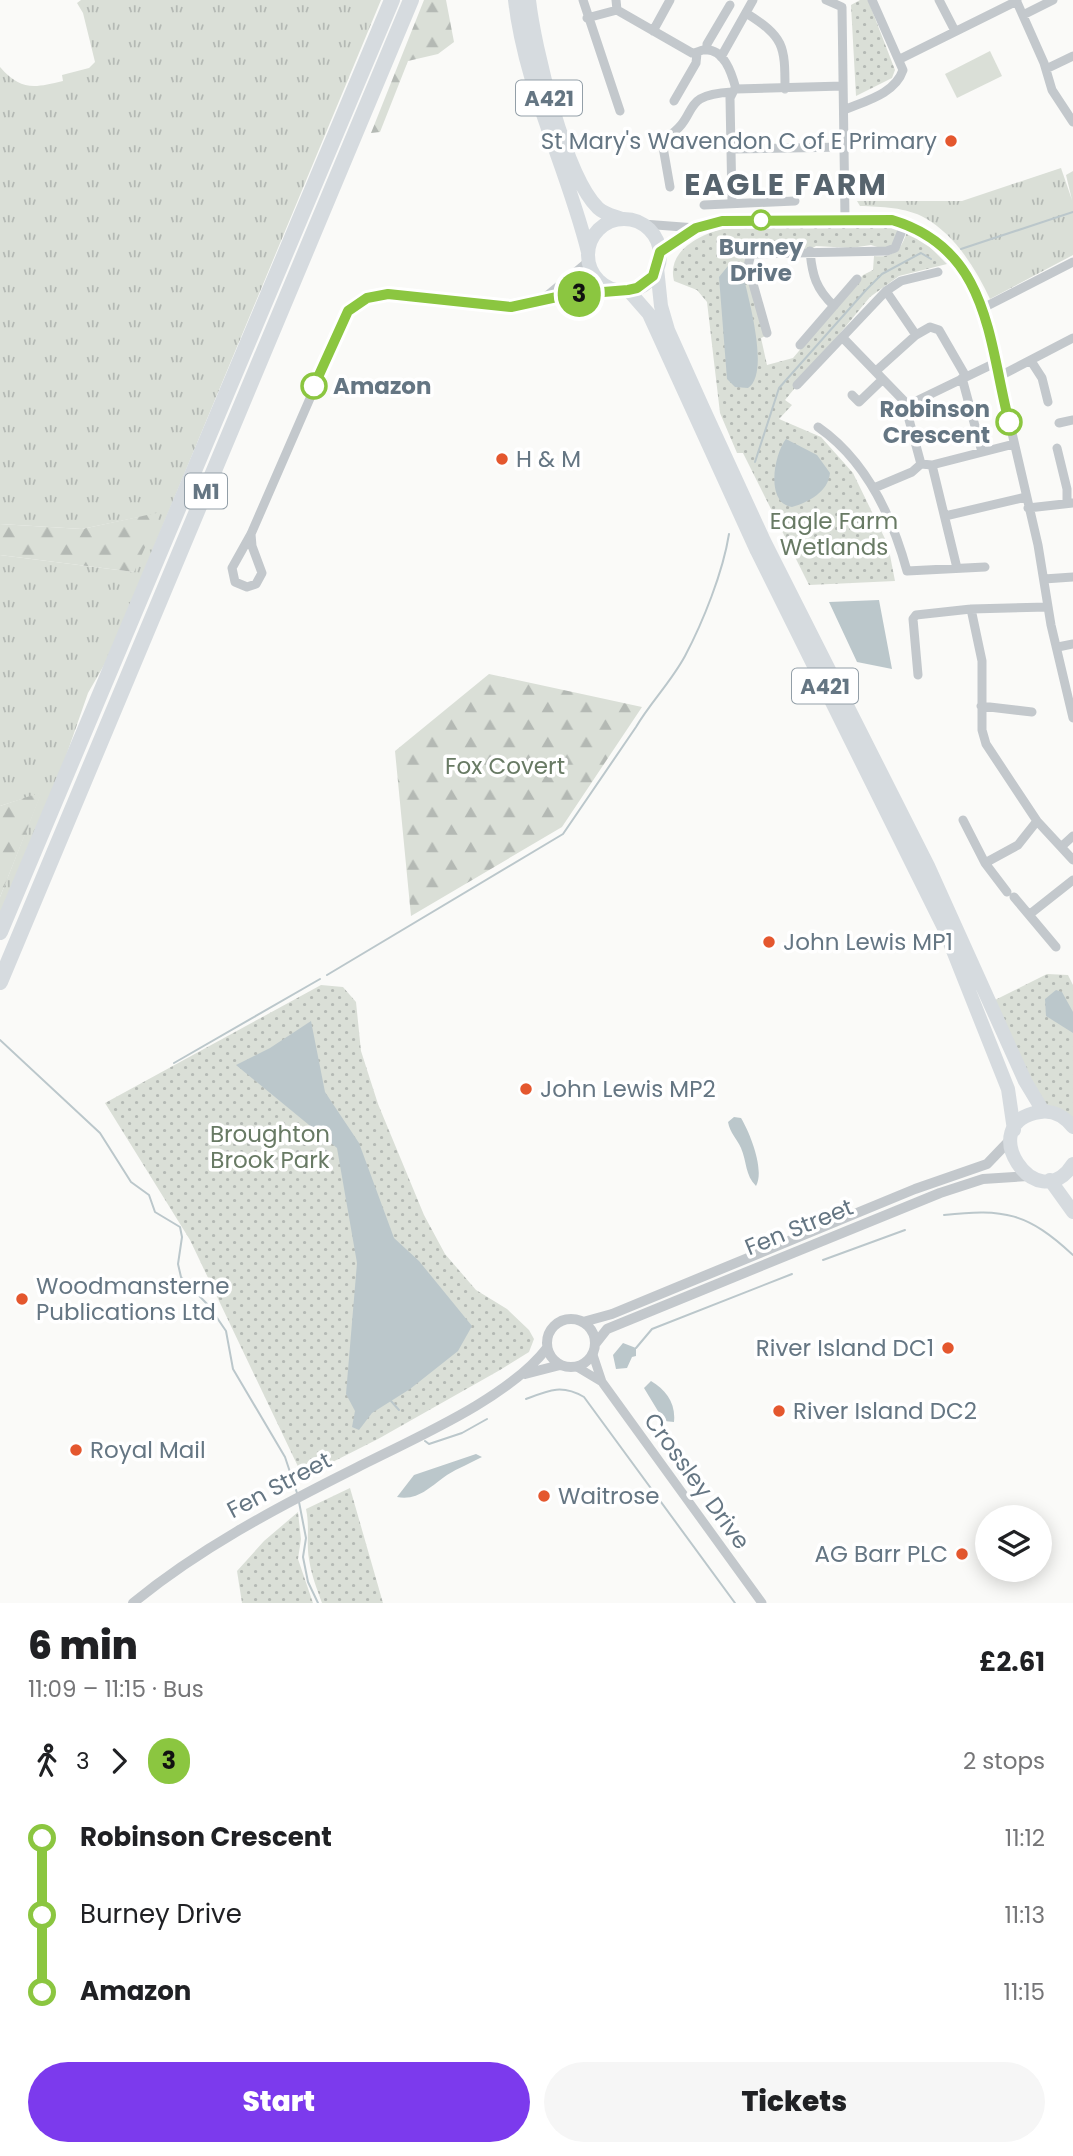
<!DOCTYPE html>
<html lang="en">
<head>
<meta charset="utf-8">
<style>
	body { margin:0; font-family:Poppins,sans-serif; background:#f6f6f6; color:#202124; height:100vh; display:flex; flex-direction:column; font-size:26px; white-space:nowrap }
	* { box-sizing:border-box; margin:0 }
	p { font-size:23px; color:#757577 }
	.icon { flex:none; width:38px; height:38px; fill:none; stroke:currentColor; stroke-width:2; stroke-linecap:round; stroke-linejoin:round }
	.map { position:relative; height:1603px; overflow:hidden }
	.sheet { display:flex; flex-direction:column; background:#fff; flex:1 }
	.sheet>* { flex:none }
	.badge { padding:0 14px; border-radius:23px; font-size:24px; line-height:46px }
	.buttons { position:absolute; left:975px; top:1505px; display:grid; gap:14px }
	.buttons a { display:grid; place-items:center; width:77px; height:77px; border-radius:50%; background:#fff; box-shadow:0 4px 18px #0003; font-size:35px }
	.map>.badge { position:absolute; translate:-50% -50%; box-shadow:0 0 0 4px #fff }
	.legs { display:flex; align-items:center; gap:10px; height:77px; padding:0 28px; font-size:23px }
	.legs p { margin-inline-start:auto }
	.summary { display:flex; align-items:center; justify-content:space-between; height:119px; padding:0 28px }
	h1 { font-size:38px; font-weight:800; line-height:52px }
	.action { display:flex; gap:14px; margin-top:auto; padding:14px 28px }
	.action a { flex:1; height:80px; border-radius:42px; background:#7c3aed; color:#fff; font-size:28px; font-weight:800; line-height:80px; text-align:center }
	.action a+a { background:#f6f6f6; color:#202124 }
	ul { padding:0 28px; list-style:none }
	li { display:flex; align-items:center; gap:24px; height:77px; font-size:26px }
	li i { display:grid; place-items:center; width:10px; height:100%; margin:0 9px; background:currentColor }
	li i::after { content:''; width:18px; height:18px; margin:-9px; border:5px solid; border-radius:50%; background:#fff }
	li p { margin-inline-start:auto }
	li:first-child i { background:linear-gradient(#0000 50%,currentColor 0) }
	li:last-child i { background:linear-gradient(currentColor 50%,#0000 0) }
	.map>svg:first-child { display:block }
	.grass { fill:url(#grass-tufts) }
	.forest { fill:url(#forest-firs) }
	.park { fill:url(#park-dots) }
	.garden { fill:#dadfd7 }
	.water { fill:#bbc7cb }
	.lines { fill:none; stroke-linecap:round; stroke-linejoin:round }
	.stream { stroke:#bbc7cb; stroke-width:2 }
	.minor { stroke:#c3c8cc; stroke-width:9 }
	.tertiary { stroke:#c3c8cc; stroke-width:10 }
	.trunk { stroke:#d6dbdf; stroke-width:14 }
	.motorway { stroke:#d6dbdf; stroke-width:16 }
	.line-1-casing { stroke:#fff; stroke-width:16 }
	.line-1 { stroke:#8bc640; stroke-width:10 }
	.poi-dot { fill:#e4572e; stroke:#fff; stroke-width:2.5 }
	.stop-1-dot { fill:#fff; stroke:#8bc640; stroke-width:3.5 }
	.labels { text-anchor:middle; dominant-baseline:central; stroke-width:7; stroke-linejoin:round; paint-order:stroke }
	.shield { fill:#fff; stroke:#939fa8; stroke-width:2 }
	.shield-label { font-size:21px; font-weight:bold; fill:#657683 }
	.poi-label { font-size:23px; fill:#657683; stroke:#fff; text-anchor:start }
	.stop-label { font-size:23px; font-weight:bold; fill:#657683; stroke:#fff }
	.park-label { font-size:23px; fill:#687a64; stroke:#fff }
	.street-label { font-size:23px; fill:#657683; stroke:#fff }
	.district-label { font-size:30px; font-weight:bold; letter-spacing:2px; fill:#57646e; stroke:#fff }
</style>
</head>
<body>
<div class="map">
<svg width="1073" height="1603" viewBox="0 0 1073 1603">
	<defs>
		<pattern id="grass-tufts" width="24" height="20" patternUnits="userSpaceOnUse" patternTransform="scale(1.75)"><rect width="24" height="20" fill="#dadfd7"/><path d="M3 7l-1-3M5 7V3M7 7l1-3M15 17l-1-3M17 17v-4M19 17l1-3" fill="none" stroke="#b4b9b4"/></pattern>
		<pattern id="forest-firs" width="22" height="20" patternUnits="userSpaceOnUse" patternTransform="scale(1.75)"><rect width="22" height="20" fill="#dadfd7"/><path d="M5 1l3.5 6h-7zM16 11l3.5 6h-7z" fill="#b4b9b4"/></pattern>
		<pattern id="park-dots" width="8" height="8" patternUnits="userSpaceOnUse" patternTransform="scale(1.75)"><rect width="8" height="8" fill="#dadfd7"/><path d="M2 2h.1M6 6h.1" fill="none" stroke="#b4b9b4" stroke-width="1.8" stroke-linecap="round"/></pattern>
	</defs>
	<rect width="100%" height="100%" fill="#fafaf8"/>
	<path class="grass" d="M81 0H381L107 660 88 693 65 759 0 914V897L41 793 0 806V555L134 572 144 516 82 529 0 524V67C21 91 34 88 63 81L62 75 89 68 95 62 83 13 77 3Z
		M1061 168 1072 200 1066 175 1073 171V255L990 299C976 269 955 235 925 218 906 207 881 207 860 206L857 201H962Z"/>
	<path class="forest" d="M424 0H446L454 42 438 54 408 61 380 132 371 133Z
		M161 512 134 572 0 555V524L82 529Z
		M489 674 642 707 562 827 411 916 395 751Z
		M42 792 0 897V806Z"/>
	<path class="park" d="M860 0H868L895 70 892 78 856 96 851 5Z
		M891 224 900 231 892 246 884 249 871 245 851 248 816 246 811 249H790L787 246 762 247 748 251 771 334 761 338 767 365 793 358 863 275 873 270 874 256C894 258 901 250 907 232L924 241 947 264 899 276 870 297 785 400 792 405 779 419 821 437 853 473 888 545 895 581 809 585 743 453H737L720 413 707 302 697 290 674 281C666 249 703 234 727 227Z
		M1047 974 1068 975 1073 985V1118L1042 1106 995 1000Z
		M321 985 343 987 356 1002 361 1051 378 1104 424 1215 445 1254 476 1290 507 1309 529 1330 534 1339 529 1352 500 1370 378 1439 303 1477 190 1240 105 1103Z
		M350 1488 383 1603H322C317 1589 311 1574 309 1559 306 1542 310 1528 306 1509Z
		M298 1512 301 1539 298 1559 313 1603H242L237 1571 264 1541Z"/>
	<path class="garden" d="M990 51 1002 76 957 98 945 74Z"/>
	<path class="water" d="M728 266 739 267 742 270C747 294 771 373 748 388L735 387 727 379 719 277Z
		M786 439 817 455 830 473C828 492 809 502 792 507 765 503 774 454 786 439Z
		M879 600 892 669 857 662 829 602Z
		M1056 990 1062 992 1073 1012V1033L1046 1016 1045 999Z
		M311 1021 325 1092 359 1143 394 1238 419 1261 472 1326 458 1351 410 1389 372 1413 359 1430 352 1427 355 1411 346 1394 357 1263 337 1148 236 1065 270 1048Z
		M734 1117 741 1118C750 1133 765 1170 756 1186 745 1175 747 1162 741 1148 737 1139 730 1133 728 1122Z
		M623 1343 636 1348V1356L632 1357 627 1368 616 1369 613 1355Z
		M651 1381C666 1390 676 1403 674 1422L664 1421 644 1388Z
		M476 1454 482 1457C471 1463 458 1468 447 1475 430 1487 418 1501 397 1497L414 1475Z"/>
	<g class="lines">
		<path class="stream" d="M961 249 1073 212
			M755 462 779 388 866 290 882 274 921 253 931 259
			M327 975 563 834 636 727C650 703 671 682 685 656 703 622 723 572 729 534
			M0 1040 100 1133 131 1182 149 1195 155 1212 180 1227 182 1237 178 1264 181 1277 209 1306 226 1331 233 1369 285 1457 297 1493
			M174 1063 320 979
			M944 1215C1004 1208 1028 1213 1073 1255
			M823 1260 905 1230
			M636 1348 652 1329 792 1274
			M526 1399C549 1390 562 1384 584 1397L735 1603
			M391 1401 399 1410
			M425 1441 429 1444 462 1433 487 1419
			M299 1502 306 1538 303 1557 308 1582 318 1603"/>
		<path class="minor" d="M583 0 620 111
			M616 0 617 10 692 53C696 53 699 51 703 50 724 47 732 74 736 89L843 86
			M826 0 842 7 845 218
			M939 0 955 31
			M1016 0 1044 63 1052 90 1073 122
			M746 13C784 37 785 45 785 89
			M1023 15 1053 0
			M587 18 617 10
			M653 31 670 0
			M707 50V44L730 5
			M721 57 753 0
			M900 59 1017 1
			M1046 69 1073 56
			M674 101 696 63 697 53
			M844 110C865 101 895 94 903 70L872 0
			M731 149 845 147
			M670 187 663 147 666 138C702 115 677 95 732 92
			M732 203 730 98 734 90
			M704 205 795 201
			M643 224 696 228 722 221C754 220 787 219 819 219 901 217 950 223 983 308L1038 545 1051 625 1073 718
			M810 251C812 275 816 289 834 306
			M660 252 696 228
			M886 291 916 335
			M543 299 589 261
			M983 308 1073 262
			M767 333 748 266 751 254 887 251 895 248 905 223
			M843 338 904 401 921 464 932 465 1014 444
			M800 345 857 279
			M1031 361 1042 378 1048 402
			M876 371 916 335 930 327 939 330 965 375
			M998 377 1073 338
			M962 378 982 452
			M797 385 886 291 901 281 938 272
			M852 395 859 402 883 379
			M906 406 995 363
			M1059 423 1073 420
			M818 427C867 461 892 516 907 571L985 567
			M1057 448 1067 489V503
			M932 465 957 568
			M874 488 912 472 921 464
			M1028 508 1073 503
			M945 516 1026 497
			M251 534 252 546 262 573 256 584 247 587 235 582 232 568 251 534 348 311 367 298 388 294 511 307 566 295 619 290
			M1044 579 1073 577
			M971 609 982 661V730L986 744 1037 821 1073 860
			M1058 647 1073 644
			M918 675 913 619 916 615 971 609 1048 607
			M981 706 1032 712
			M963 820 985 863
			M1061 847 1073 836
			M1007 892 985 863 1018 845 1037 821
			M1014 897 1056 947
			M1030 914 1073 880
			M593 1355 602 1382 762 1603
			M577 1367 602 1382"/>
		<path class="tertiary" d="M547 1343a24 24 0 1 1 48 0a24 24 0 1 1-48 0Z
			M583 1322 612 1314 915 1189 987 1164 1010 1140
			M596 1343 607 1329 940 1193 983 1179 1028 1176
			M525 1374 560 1365
			M133 1603C199 1549 274 1509 350 1471 410 1440 507 1400 547 1348"/>
		<path class="trunk" d="M515 0C525 88 567 167 588 252
			M529 0C534 46 565 176 598 208 604 214 614 216 622 219
			M588 255a36 36 0 1 1 72 0a36 36 0 1 1-72 0Z
			M657 268 661 306 668 330 703 408 764 541 928 866 1025 1081 1043 1111
			M628 290 649 314 757 551 944 928 1008 1089 1014 1130
			M1073 1127C1065 1117 1053 1110 1040 1112 972 1122 1037 1221 1073 1164
			M1050 1180 1073 1212"/>
		<path class="motorway" d="M0 932 392 0
			M0 982 411 0"/>
	</g>
	<g class="lines">
		<defs>
			<path id="line-1" d="M314 386 348 311 367 298 388 294 511 307 566 295 628 290 637 288 653 276 660 252 696 228 722 221 892 220C989 249 988 339 1009 422"/>
		</defs>
		<use href="#line-1" class="line-1-casing"/>
		<use href="#line-1" class="line-1"/>
	</g>
	<g class="poi-dot">
		<circle cx="951" cy="141" r="7"/>
		<circle cx="502" cy="459" r="7"/>
		<circle cx="769" cy="942" r="7"/>
		<circle cx="526" cy="1089" r="7"/>
		<circle cx="22" cy="1299" r="7"/>
		<circle cx="948" cy="1348" r="7"/>
		<circle cx="779" cy="1411" r="7"/>
		<circle cx="76" cy="1450" r="7"/>
		<circle cx="544" cy="1496" r="7"/>
		<circle cx="962" cy="1554" r="7"/>
	</g>
	<g class="stop-1-dot">
		<circle cx="761" cy="220" r="9"/>
		<circle cx="314" cy="386" r="12"/>
		<circle cx="1009" cy="422" r="12"/>
	</g>
	<g class="labels">
		<g class="shield">
			<rect x="516" y="80.5" width="66" height="35" rx="5"/>
			<rect x="185" y="473.5" width="42" height="35" rx="5"/>
			<rect x="792" y="668.5" width="66" height="35" rx="5"/>
		</g>
		<g class="shield-label">
			<text x="549" y="98">A421</text>
			<text x="206" y="491">M1</text>
			<text x="825" y="686">A421</text>
		</g>
		<g class="poi-label">
			<text x="937" y="141" text-anchor="end">St Mary's Wavendon C of E Primary</text>
			<text x="516" y="459">H &amp; M</text>
			<text x="783" y="942">John Lewis MP1</text>
			<text x="540" y="1089">John Lewis MP2</text>
			<text x="36" y="1286">Woodmansterne<tspan x="36" dy="26">Publications Ltd</tspan></text>
			<text x="934" y="1348" text-anchor="end">River Island DC1</text>
			<text x="793" y="1411">River Island DC2</text>
			<text x="90" y="1450">Royal Mail</text>
			<text x="558" y="1496">Waitrose</text>
			<text x="948" y="1554" text-anchor="end">AG Barr PLC</text>
		</g>
		<g class="stop-label">
			<text x="761" y="247">Burney<tspan x="761" dy="26">Drive</tspan></text>
			<text x="333" y="386" text-anchor="start">Amazon</text>
			<text x="990" y="409" text-anchor="end">Robinson<tspan x="990" dy="26">Crescent</tspan></text>
		</g>
		<g class="park-label">
			<text x="834" y="521">Eagle Farm<tspan x="834" dy="26">Wetlands</tspan></text>
			<text x="505" y="766">Fox Covert</text>
			<text x="270" y="1134">Broughton<tspan x="270" dy="26">Brook Park</tspan></text>
		</g>
		<g class="street-label">
			<text transform="translate(799 1227) rotate(-22)">Fen Street</text>
			<text transform="translate(697 1481) rotate(54)">Crossley Drive</text>
			<text transform="translate(279 1485) rotate(-28)">Fen Street</text>
		</g>
		<g class="district-label">
			<text x="786" y="184">EAGLE FARM</text>
		</g>
	</g>
</svg>
<div class="buttons">
<a><svg class="icon" aria-label="layers" viewBox="0 0 24 24"><path d="M12 4l9 5-9 5-9-5zM3 14l9 5 9-5"/></svg></a>
</div>
<b class="badge" style="left:579px;top:294px;background:#8bc640;color:#111">3</b>
</div>
<section class="sheet">
<div class="summary"><div><h1>6 min</h1><p>11:09 – 11:15 · Bus</p></div><b>£2.61</b></div>
<div class="legs"><svg class="icon" aria-label="walk" viewBox="0 0 24 24"><circle cx="13" cy="4" r="2"/><path d="M13 8l-2 6 4 7M11 14l-3 7M7 12l3-4h3l4 4"/></svg>3<svg class="icon" aria-label="forward" viewBox="0 0 24 24"><path d="M9 5l7 7-7 7"/></svg><b class="badge" style="background:#8bc640;color:#111">3</b><p>2 stops</p></div>
<ul>
<li><i style="color:#8bc640"></i><b>Robinson Crescent</b><p>11:12</p></li>
<li><i style="color:#8bc640"></i><span>Burney Drive</span><p>11:13</p></li>
<li><i style="color:#8bc640"></i><b>Amazon</b><p>11:15</p></li>
</ul>
<div class="action"><a>Start</a><a>Tickets</a></div>
</section>
</body>
</html>
